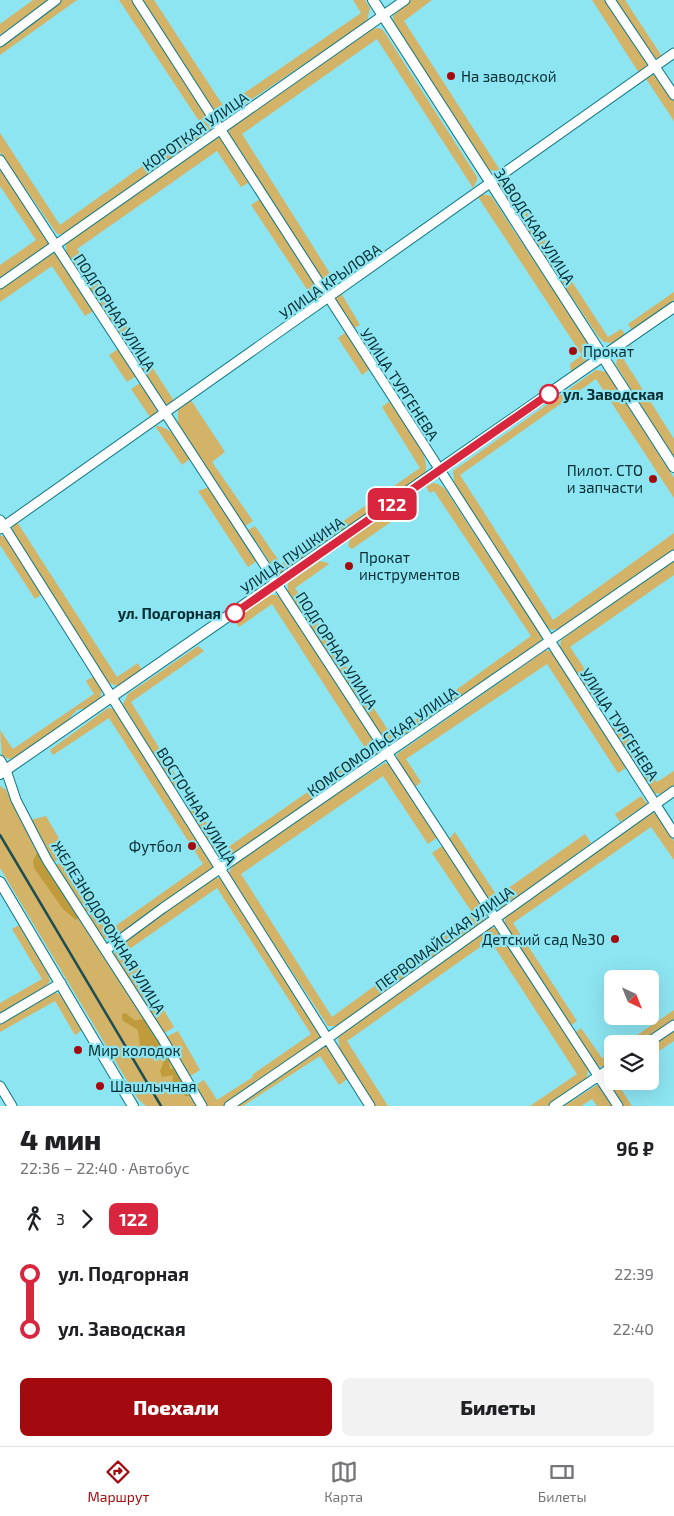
<!DOCTYPE html>
<html lang="ru">
<head>
<meta charset="utf-8">
<style>
	body { margin:0; font-family:"Exo 2",sans-serif; background:#f2f2f2; color:#202124; height:100vh; display:flex; flex-direction:column; font-size:19px; white-space:nowrap }
	* { box-sizing:border-box; margin:0 }
	p { font-size:16px; color:#757577 }
	.icon { flex:none; width:28px; height:28px; fill:none; stroke:currentColor; stroke-width:2; stroke-linecap:round; stroke-linejoin:round }
	.map { position:relative; height:1106px; overflow:hidden }
	.drawer { display:flex; flex-direction:column; background:#fff; flex:1 }
	.drawer>* { flex:none }
	.badge { padding:0 10px; border-radius:8px; font-size:18px; line-height:32px }
	.needle { width:32px; rotate:137deg }
	.fabs { position:absolute; left:604px; top:970px; display:grid; gap:10px }
	.fabs a { display:grid; place-items:center; width:55px; height:55px; border-radius:8px; background:#fff; box-shadow:0 5px 20px #0002; font-size:25px }
	.map>.badge { position:absolute; translate:-50% -50%; box-shadow:0 0 0 2px #fff }
	.legs { display:flex; align-items:center; gap:8px; height:55px; padding:0 20px; font-size:16px }
	.legs p { margin-inline-start:auto }
	.head { display:flex; align-items:center; justify-content:space-between; height:85px; padding:0 20px }
	h1 { font-size:28px; font-weight:800; line-height:38px }
	.cta { display:flex; gap:10px; margin-top:auto; padding:10px 20px }
	.cta a { flex:1; height:58px; border-radius:8px; background:#a30a0f; color:#fff; font-size:20px; font-weight:800; line-height:58px; text-align:center }
	.cta a+a { background:#f2f2f2; color:#202124 }
	ul { padding:0 20px; list-style:none }
	li { display:flex; align-items:center; gap:18px; height:55px; font-size:19px }
	li i { display:grid; place-items:center; width:8px; height:100%; margin:0 6px; background:currentColor }
	li i::after { content:''; width:12px; height:12px; margin:-6px; border:4px solid; border-radius:50%; background:#fff }
	li p { margin-inline-start:auto }
	li:first-child i { background:linear-gradient(#0000 50%,currentColor 0) }
	li:last-child i { background:linear-gradient(currentColor 50%,#0000 0) }
	.tabs { display:flex; justify-content:space-around; align-items:center; height:70px; border-top:1px solid #e0e0e0; background:#fff; font-size:14px; color:#757577 }
	.tabs a { display:grid; justify-items:center; gap:2px }
	.tabs .selected { color:#a30a0f }
	.map>svg:first-child { display:block }
	.green { fill:#d2b367 }
	.forest { fill:#c09b3c }
	.lines { fill:none; stroke-linecap:round; stroke-linejoin:round }
	.minor-casing { stroke:#0d7783; stroke-width:11 }
	.major-casing { stroke:#0d7783; stroke-width:12 }
	.minor { stroke:#fff; stroke-width:9 }
	.major { stroke:#fff; stroke-width:10 }
	.rail { stroke:#1d4e54; stroke-width:2.5 }
	.line-1-casing { stroke:#fff; stroke-width:11 }
	.line-1 { stroke:#d7263d; stroke-width:8 }
	.poi-dot { fill:#a30a0f; stroke:#8de5f2; stroke-width:2 }
	.stop-1-dot { fill:#fff; stroke:#d7263d; stroke-width:2.5 }
	.labels { text-anchor:middle; dominant-baseline:central; stroke-width:4.5; stroke-linejoin:round; paint-order:stroke }
	.poi-label { font-size:15px; fill:#062e33; stroke:#8de5f2; text-anchor:start }
	.street-label { font-size:15px; fill:#062e33; stroke:#8de5f2 }
	.stop-label { font-size:15px; font-weight:bold; fill:#062e33; stroke:#8de5f2; text-anchor:start }
</style>
</head>
<body>
<div class="map">
<svg width="674" height="1106" viewBox="0 0 674 1106">
	<rect width="100%" height="100%" fill="#8de5f2"/>
	<path class="green" d="M33 0H49L0 35V24Z
		M61 0H77L0 55V44Z
		M119 0H133L213 126 207 133 66 234H57L0 152V133L60 225 201 124Z
		M140 0H154L224 107 361 13 353 0H365L370 8 367 22 221 120Z
		M411 0H432L404 21 500 170 494 171 487 169 394 24 393 16Z
		M592 0H606L647 62 646 68 639 73Z
		M615 0H625L663 58 659 59 651 56Z
		M379 28 383 30 477 177V180L473 188 377 39 242 134 338 286 327 288 228 133 231 127 370 29Z
		M650 74 657 76 674 101V121L645 77Z
		M215 136H219L250 182 241 187 217 151 77 249 129 330 119 337 66 254V243Z
		M0 165 50 243 0 280V265L36 240 0 186Z
		M504 177 608 337 621 329 625 334 612 343 604 342 598 336 499 189 498 184Z
		M482 194 491 196 589 344C593 359 582 364 571 372L570 364 582 355 478 197Z
		M260 199 321 292 316 303 251 205Z
		M52 253 59 255 95 310 85 316 52 266 0 302V287Z
		M674 292V300L632 330 628 324Z
		M341 293 360 325 352 329 335 303 337 296Z
		M346 332 370 369 362 375 338 338Z
		M631 345 635 351 624 360 674 439V458L616 365 618 354Z
		M118 349 136 376 127 382 109 355Z
		M145 356 176 404H163L137 364Z
		M596 370 606 372 674 478V498L596 379 460 475 553 620 674 533V550L558 629 552 630 546 627 455 488 453 471Z
		M140 383 156 408 157 413 152 420 131 389Z
		M191 400 225 452 212 462 253 521 244 527 178 423V410Z
		M390 401C401 418 432 453 425 473L283 572 276 571 248 530 255 526 281 564 420 468 382 407Z
		M155 426C173 426 182 446 191 458L182 465Z
		M432 483 438 484 445 489 542 637 539 644 390 746 388 745 288 593V583L320 561 328 563 329 564 295 588 392 736 531 636 434 491 430 493 426 487Z
		M209 487 258 560 248 567 198 491Z
		M405 502 410 504 411 508 352 549 348 546 350 539Z
		M17 522 117 677 138 663 142 670 118 686 109 683 12 533 13 526Z
		M0 535 5 537 42 594 35 599 0 545Z
		M674 560V575L570 647 604 698 595 704 560 648 561 640Z
		M270 595H277L281 598 382 753 226 861 219 857 187 808 194 803 224 850 367 751 272 604 239 627 234 620Z
		M198 646 204 651 131 702 183 787 176 792 123 704 128 694Z
		M546 650 552 652 626 768 618 773 547 664 406 759 421 782 415 787 397 760V754Z
		M94 676 102 688 100 699 86 708 77 710 65 723 17 756 11 759 2 757 0 730 13 749 94 694 86 681Z
		M108 708 114 709 214 866 212 871 111 941 103 938 56 865 68 858 71 860 114 927 203 864 109 718 53 755 50 750Z
		M616 720 657 782 674 771V785L661 794 654 793 612 730V724Z
		M385 763 391 765 439 836 428 844 383 776 241 874 332 1017 473 914 432 853 444 845 488 914 480 925 338 1026H328L228 874 234 864 317 806Z
		M0 786 6 790 22 820 198 1106H146L138 1099 0 868Z
		M641 796 647 804 620 822 615 814Z
		M650 812 657 814 674 841V860L651 827 513 923 577 1021 570 1026 505 926V916Z
		M46 816 68 854 54 862 31 820Z
		M455 832 497 896 585 834 591 843 504 908 494 907 449 839Z
		M213 878H221L321 1036 316 1042 223 1106H205L193 1087 204 1080 217 1100 253 1077 252 1075 311 1034 217 888 128 950 174 1027 163 1034 114 955 117 945Z
		M19 925 48 974 50 981 46 986 0 1013V1003L42 979 12 929Z
		M492 927 499 930 588 1069 587 1078 547 1106H530L577 1074 490 940 347 1041 388 1106H372L340 1051 338 1037 342 1032Z
		M54 992 61 995 82 1030 75 1035 55 1001 0 1032V1023Z
		M674 1010V1020L639 1044H624Z
		M581 1028 602 1058 612 1052V1062L604 1067 597 1066 575 1033Z
		M674 1030V1041L650 1057V1046Z
		M178 1031 200 1070 189 1077 166 1037Z
		M327 1045 349 1078 339 1085 320 1056 243 1106H233L322 1046Z
		M612 1072V1081H616L632 1106H622C615 1095 603 1084 612 1072Z
		M597 1085 600 1086 614 1106H597L592 1099 581 1106H564Z"/>
	<path class="forest" d="M37 853 40 854 80 916 76 920 63 909 34 868 33 861Z
		M126 1013C137 1023 132 1020 146 1019L168 1055 170 1069 176 1067 192 1096H185L179 1087 172 1084 173 1075 162 1077 160 1071 165 1059 156 1051 140 1046 138 1030 122 1020V1014Z"/>
	<g class="lines">
		<defs>
			<path id="minor" d="M137 0 674 833
				M610 0 674 95
				M0 42 56 0
				M0 160 618 1106
				M0 284 405 0
				M0 520 370 1106
				M0 529 674 53
				M0 760 6 770 16 800 47 860 162 1038 202 1106
				M106 950 163 908 674 555
				M0 1019 61 983
				M646 1044 674 1025
				M0 1086 12 1106
				M229 1106 328 1038 674 791
				M554 1106 612 1067"/>
			<path id="major" d="M373 0 674 467
				M0 774 674 307
				M0 882 133 1106"/>
		</defs>
		<use href="#minor" class="minor-casing"/>
		<use href="#major" class="major-casing"/>
		<use href="#minor" class="minor"/>
		<use href="#major" class="major"/>
		<path class="rail" d="M0 835 161 1106"/>
	</g>
	<g class="lines">
		<defs>
			<path id="line-1" d="M235 613 549 394"/>
		</defs>
		<use href="#line-1" class="line-1-casing"/>
		<use href="#line-1" class="line-1"/>
	</g>
	<g class="poi-dot">
		<circle cx="451" cy="76" r="5"/>
		<circle cx="573" cy="351" r="5"/>
		<circle cx="653" cy="479" r="5"/>
		<circle cx="349" cy="566" r="5"/>
		<circle cx="192" cy="846" r="5"/>
		<circle cx="615" cy="939" r="5"/>
		<circle cx="78" cy="1050" r="5"/>
		<circle cx="100" cy="1086" r="5"/>
	</g>
	<g class="stop-1-dot">
		<circle cx="549" cy="394" r="9"/>
		<circle cx="235" cy="613" r="9"/>
	</g>
	<g class="labels">
		<g class="poi-label">
			<text x="461" y="76">На заводской</text>
			<text x="583" y="351">Прокат</text>
			<text x="643" y="470" text-anchor="end">Пилот. СТО<tspan x="643" dy="17">и запчасти</tspan></text>
			<text x="359" y="557">Прокат<tspan x="359" dy="17">инструментов</tspan></text>
			<text x="182" y="846" text-anchor="end">Футбол</text>
			<text x="605" y="939" text-anchor="end">Детский сад №30</text>
			<text x="88" y="1050">Мир колодок</text>
			<text x="110" y="1086">Шашлычная</text>
		</g>
		<g class="street-label">
			<text transform="translate(195 131) rotate(-35)">КОРОТКАЯ УЛИЦА</text>
			<text transform="translate(535 226) rotate(57)">ЗАВОДСКАЯ УЛИЦА</text>
			<text transform="translate(330 281) rotate(-35)">УЛИЦА КРЫЛОВА</text>
			<text transform="translate(115 312) rotate(57)">ПОДГОРНАЯ УЛИЦА</text>
			<text transform="translate(400 384) rotate(57)">УЛИЦА ТУРГЕНЕВА</text>
			<text transform="translate(292 555) rotate(-35)">УЛИЦА ПУШКИНА</text>
			<text transform="translate(337 650) rotate(57)">ПОДГОРНАЯ УЛИЦА</text>
			<text transform="translate(620 724) rotate(57)">УЛИЦА ТУРГЕНЕВА</text>
			<text transform="translate(382 741) rotate(-35)">КОМСОМОЛЬСКАЯ УЛИЦА</text>
			<text transform="translate(197 806) rotate(58)">ВОСТОЧНАЯ УЛИЦА</text>
			<text transform="translate(109 927) rotate(58)">ЖЕЛЕЗНОДОРОЖНАЯ УЛИЦА</text>
			<text transform="translate(444 938) rotate(-36)">ПЕРВОМАЙСКАЯ УЛИЦА</text>
		</g>
		<g class="stop-label">
			<text x="563" y="394">ул. Заводская</text>
			<text x="221" y="613" text-anchor="end">ул. Подгорная</text>
		</g>
	</g>
</svg>
<div class="fabs">
<a><svg class="needle" viewBox="-14 -14 28 28"><path d="M0-13l5 13h-10z" fill="#e53935"/><path d="M0 13l5-13h-10z" fill="#757577"/></svg></a>
<a><svg class="icon" aria-label="layers" viewBox="0 0 24 24"><path d="M12 4l9 5-9 5-9-5zM3 14l9 5 9-5"/></svg></a>
</div>
<b class="badge" style="left:392px;top:504px;background:#d7263d;color:#fff">122</b>
</div>
<section class="drawer">
<div class="head"><div><h1>4 мин</h1><p>22:36 – 22:40 · Автобус</p></div><b>96 ₽</b></div>
<div class="legs"><svg class="icon" aria-label="walk" viewBox="0 0 24 24"><circle cx="13" cy="4" r="2"/><path d="M13 8l-2 6 4 7M11 14l-3 7M7 12l3-4h3l4 4"/></svg>3<svg class="icon" aria-label="forward" viewBox="0 0 24 24"><path d="M9 5l7 7-7 7"/></svg><b class="badge" style="background:#d7263d;color:#fff">122</b></div>
<ul>
<li><i style="color:#d7263d"></i><b>ул. Подгорная</b><p>22:39</p></li>
<li><i style="color:#d7263d"></i><b>ул. Заводская</b><p>22:40</p></li>
</ul>
<div class="cta"><a>Поехали</a><a>Билеты</a></div>
</section>
<nav class="tabs">
<a class="selected"><svg class="icon" aria-label="directions" viewBox="0 0 24 24"><path d="M12 3l9 9-9 9-9-9zM9 14v-3h6M13 9l2 2-2 2"/></svg>Маршрут</a>
<a><svg class="icon" aria-label="map" viewBox="0 0 24 24"><path d="M3 6l6-2 6 2 6-2v14l-6 2-6-2-6 2zM9 4v14M15 6v14"/></svg>Карта</a>
<a><svg class="icon" aria-label="tickets" viewBox="0 0 24 24"><path d="M3 7h18v10H3zM15 7v10"/></svg>Билеты</a>
</nav>
</body>
</html>
